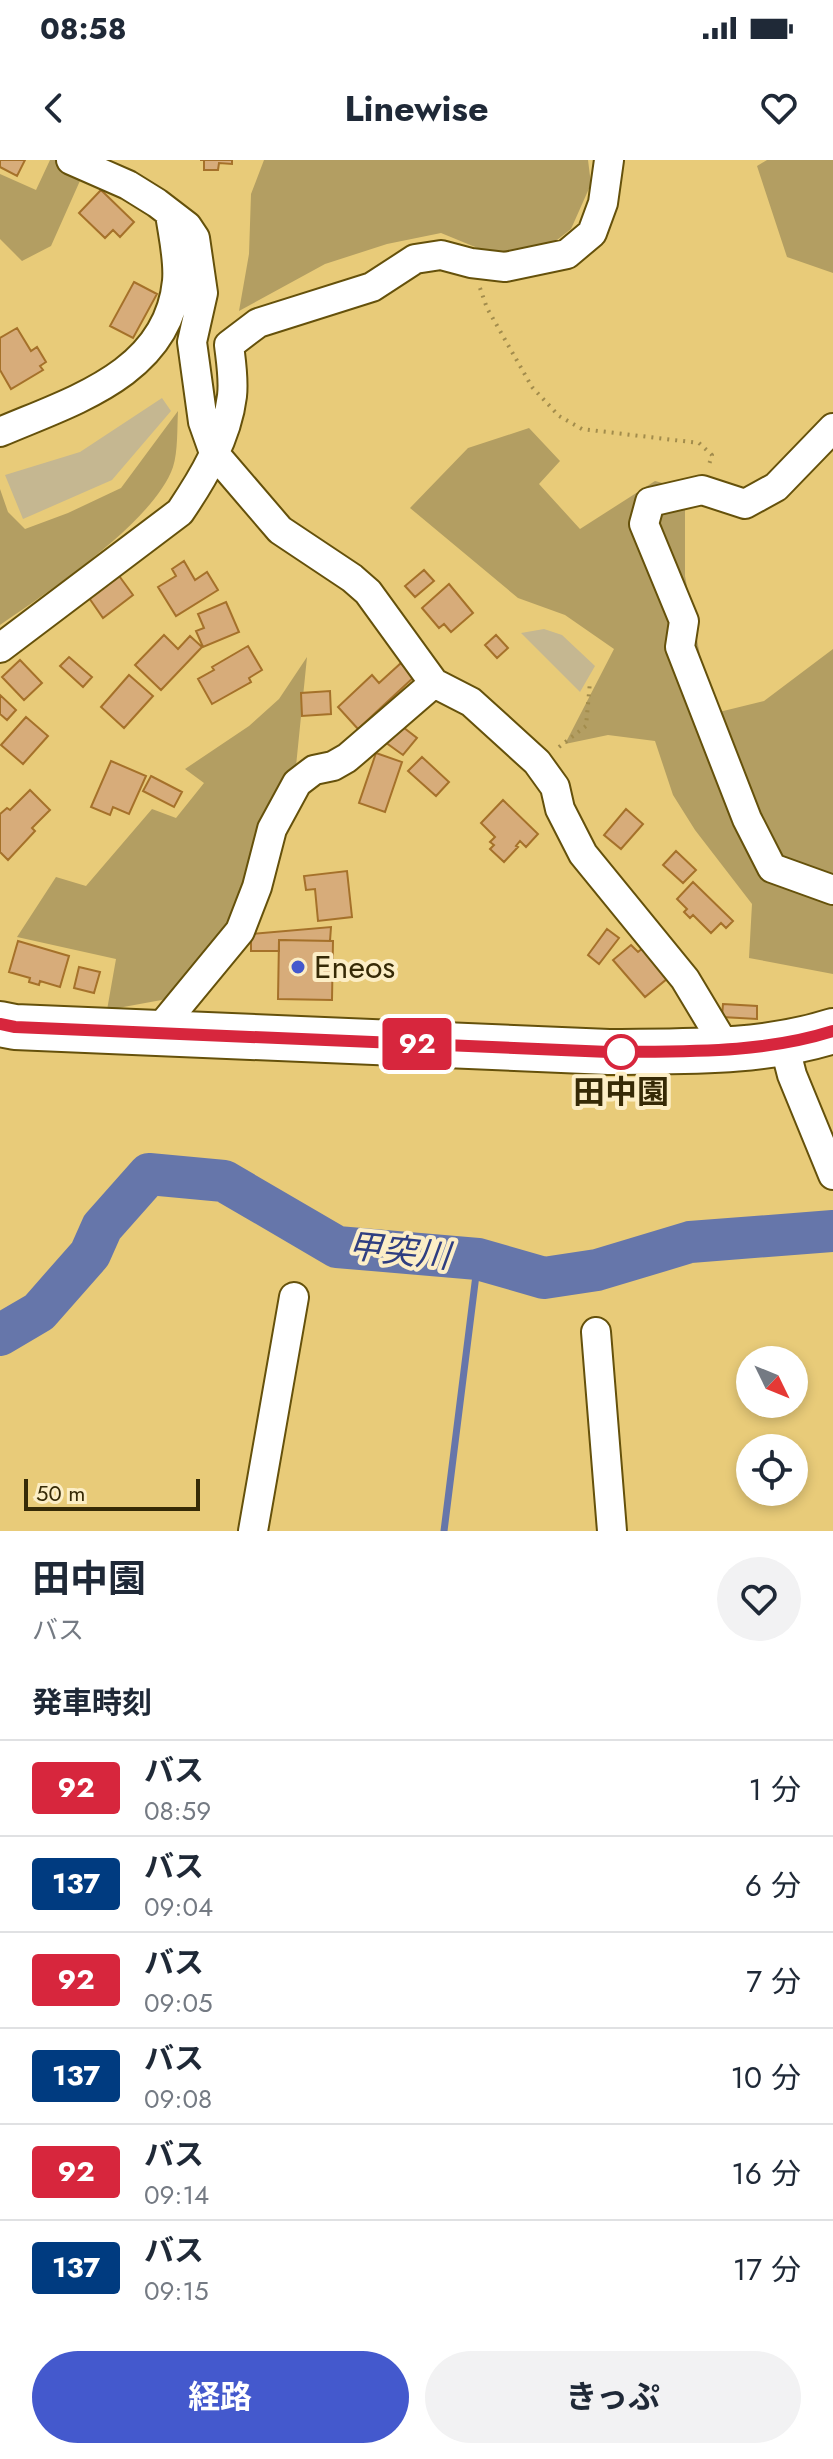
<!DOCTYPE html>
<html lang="ja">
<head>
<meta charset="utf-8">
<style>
	body { margin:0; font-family:Jost,"Noto Sans JP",sans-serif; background:#f2f2f3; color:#1f2937; height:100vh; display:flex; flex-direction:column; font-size:30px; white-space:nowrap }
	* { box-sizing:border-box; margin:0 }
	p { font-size:26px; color:#747a83 }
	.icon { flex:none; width:44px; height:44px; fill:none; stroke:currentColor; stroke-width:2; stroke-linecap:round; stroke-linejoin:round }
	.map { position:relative; height:1371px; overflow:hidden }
	.side { display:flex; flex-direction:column; background:#fff; flex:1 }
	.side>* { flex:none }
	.badge { padding:0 16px; border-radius:6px; font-size:28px; line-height:52px }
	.needle { width:52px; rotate:133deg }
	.fabs { position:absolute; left:736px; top:1186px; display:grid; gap:16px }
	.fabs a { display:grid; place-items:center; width:72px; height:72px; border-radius:50%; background:#fff; box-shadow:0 4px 12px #0003; font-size:40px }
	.scale { position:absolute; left:24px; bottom:20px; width:176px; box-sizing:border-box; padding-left:8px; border:4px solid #362a06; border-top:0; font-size:22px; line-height:28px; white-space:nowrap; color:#362a06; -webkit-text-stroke:6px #fceec6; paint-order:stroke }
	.map>.badge { position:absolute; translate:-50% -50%; box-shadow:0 0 0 4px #fff }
	h2 { padding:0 32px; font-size:30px; line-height:72px }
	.round { display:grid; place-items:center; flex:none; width:84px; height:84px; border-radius:42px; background:#f2f2f3 }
	.overview { display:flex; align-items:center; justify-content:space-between; height:136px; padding:0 32px }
	h1 { font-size:38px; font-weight:700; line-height:60px }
	.action { display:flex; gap:16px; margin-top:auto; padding:16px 32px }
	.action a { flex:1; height:92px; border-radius:48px; background:#4459cd; color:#fff; font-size:32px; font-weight:700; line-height:92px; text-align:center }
	.action a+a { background:#f2f2f3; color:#1f2937 }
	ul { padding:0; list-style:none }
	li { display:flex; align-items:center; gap:24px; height:96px; padding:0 32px; border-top:2px solid #e0e1e3 }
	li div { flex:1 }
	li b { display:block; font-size:30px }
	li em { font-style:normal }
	li .badge { min-width:88px; font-weight:700; text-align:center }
	.status { display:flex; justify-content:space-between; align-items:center; height:56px; padding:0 40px; background:#fff; direction:ltr }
	.status svg { height:22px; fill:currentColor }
	header { display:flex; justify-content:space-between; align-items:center; height:104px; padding:0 32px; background:#fff; font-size:36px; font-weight:700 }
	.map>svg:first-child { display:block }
	.green { fill:#c5b791 }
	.forest { fill:#b39e62 }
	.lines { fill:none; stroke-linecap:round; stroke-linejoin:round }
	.stream { stroke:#6676aa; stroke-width:7 }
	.river { stroke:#6676aa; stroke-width:42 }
	.building { fill:#d7ac7a; stroke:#a5712a; stroke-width:2 }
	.street-casing { stroke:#65510b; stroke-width:32 }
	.highway-casing { stroke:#65510b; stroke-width:48 }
	.path { stroke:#a28c4c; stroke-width:4; stroke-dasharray:2 6; stroke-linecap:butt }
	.street { stroke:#fff; stroke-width:28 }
	.highway { stroke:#fff; stroke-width:44 }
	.line-casing { stroke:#fff; stroke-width:18 }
	.line { stroke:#d7263d; stroke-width:12 }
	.poi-dot { fill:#4459cd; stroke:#fceec6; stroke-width:3 }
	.stop-dot { fill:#fff; stroke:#d7263d; stroke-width:4 }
	.labels { text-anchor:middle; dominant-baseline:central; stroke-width:8; stroke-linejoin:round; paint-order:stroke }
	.poi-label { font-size:32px; fill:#362a06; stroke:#fceec6; text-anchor:start }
	.stop-label { font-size:32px; font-weight:bold; fill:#362a06; stroke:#fceec6 }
	.water-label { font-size:34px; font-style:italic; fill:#2f3e81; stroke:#fceec6 }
</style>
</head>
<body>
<div class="status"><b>08:58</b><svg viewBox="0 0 49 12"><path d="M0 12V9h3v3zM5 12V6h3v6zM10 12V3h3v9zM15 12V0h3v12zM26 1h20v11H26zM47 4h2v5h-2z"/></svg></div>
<header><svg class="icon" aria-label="back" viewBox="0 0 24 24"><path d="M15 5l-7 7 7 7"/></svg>Linewise<svg class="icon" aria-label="heart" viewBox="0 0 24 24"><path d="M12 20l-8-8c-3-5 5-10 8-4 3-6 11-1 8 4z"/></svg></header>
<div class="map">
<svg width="833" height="1371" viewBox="0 0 833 1371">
	<rect width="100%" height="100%" fill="#e8cb79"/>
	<path class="green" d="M162 238 171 251 112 320 23 359 5 315 80 292Z
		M544 469 562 475 595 506 580 532 521 473Z"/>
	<path class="forest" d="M50 0H62L83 14 51 86 22 101 0 79V14L36 30Z
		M264 0H588L591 24 571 69 538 95 480 89 441 73 387 84 325 104 239 151 249 94 251 34Z
		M767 0H833V113L787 97 757 6Z
		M178 251C177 269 178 291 173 307 154 362 48 432 0 465V329L8 352 25 369 68 353 121 328Z
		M529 268 560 301 539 324 580 369 655 321 685 329V416L711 554 764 541 833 489V814L749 798 752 744 695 670 673 635 655 581 608 575 565 584 614 489 565 455 518 438 410 348 468 288Z
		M307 497 295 616 275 636 255 674 253 722 226 777 167 839 107 850 116 799 17 777 56 717 86 726 152 649 176 658 204 623 185 609 249 566 279 539Z"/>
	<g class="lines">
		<path class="stream" d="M444 1371 478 1099"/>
		<path class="river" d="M0 1175 39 1152 90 1094 102 1067 149 1014 224 1021 337 1087 478 1099 544 1118 597 1110 690 1082 833 1071"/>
	</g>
	<path class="building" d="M0 0H25L17 16 0 7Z
		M200 0H232V4L219 3 218 10H204V0Z
		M101 30 134 62 120 77 113 70 105 78 79 53Z
		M134 122 157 134 133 178 110 166Z
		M17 168 31 191 37 187 46 202 40 206 43 210 11 229 0 210V178Z
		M184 401 195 420 207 412 218 430 176 456 158 427 176 416 172 409Z
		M424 410 434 421 415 437 405 426Z
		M117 413 133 435 103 458 87 435Z
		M449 424 473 453 451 472 444 464 439 468 422 448Z
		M226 442 239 472 203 487 196 471 204 468 198 454Z
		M164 475 178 489 190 476 202 487 161 530 135 505Z
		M496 475 508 488 497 498 485 485Z
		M248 486 262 510 249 518 251 522 212 544 198 519 214 510 212 507Z
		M69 497 92 517 83 527 60 506Z
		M20 500 42 523 24 540 2 517Z
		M401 503 414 517 358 569 338 547 372 515 379 523Z
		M129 515 153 536 124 568 101 547Z
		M330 531 331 554 302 556 301 533Z
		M0 535 16 550 7 560 0 554Z
		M26 557 48 576 23 604 1 585Z
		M399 564 417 578 403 595 385 582Z
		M376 593 402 602 385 652 359 643Z
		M422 597 449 622 436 636 408 611Z
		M111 601 146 616 129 654 113 647 110 655 91 647Z
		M151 616 182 632 174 647 143 631Z
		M30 630 50 650 32 668 35 671 8 700 0 692V654L7 648 10 650Z
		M503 640 538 674 526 687 520 681 516 686 518 687 504 702 490 689 494 685 490 682 495 677 481 663Z
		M626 649 643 664 621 689 604 675Z
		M676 691 696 710 683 723 663 705Z
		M347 711 352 757 318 761 315 729 306 730 304 716Z
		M693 722 733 761 726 768 721 763 711 773 693 755 690 758 684 752 687 749 677 739Z
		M331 767 330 781 279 780V791H251V774Z
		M607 769 619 778 599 804 588 795Z
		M279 780 333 781 332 840 278 839Z
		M18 781 69 796 60 827 40 821 39 825 29 822 30 818 9 812Z
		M631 785 638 792 643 788 668 818 645 837 613 800Z
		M79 807 100 812 94 833 74 828Z
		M723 844 757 846V859L722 857Z"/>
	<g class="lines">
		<defs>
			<path id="street" d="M71 0 128 25 157 43 187 66 195 78 203 133 192 182 203 262 214 293 280 370 352 418 368 432 434 523 471 542 537 602 555 627 560 649 583 694 685 819 727 889
				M833 268 776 327 745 344 702 330 650 342 644 364 684 461 680 487 747 659 772 708 833 730
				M0 272C72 241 168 214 177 121 179 100 173 75 170 54
				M0 488 180 352C203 318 227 278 232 236 234 219 231 202 229 185L258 163 372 127 415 99 441 95 471 103 505 107 567 94 592 73 603 43 609 0
				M156 873 240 771 257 727 272 669 297 623 314 610 333 606 347 598 434 523
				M784 884 792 915 833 1015
				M596 1172 612 1371
				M253 1371 294 1137"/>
			<path id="highway" d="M0 864 15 867 609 892C684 891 761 894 833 871"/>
		</defs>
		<use href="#street" class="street-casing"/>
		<use href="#highway" class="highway-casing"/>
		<path class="path" d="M480 128 487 148 532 227 559 256 582 269 699 283 712 295 708 308
			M559 587 586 566 590 522"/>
		<use href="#street" class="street"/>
		<use href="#highway" class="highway"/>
	</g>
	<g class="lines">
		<defs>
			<path id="line" d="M0 864 15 867 609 892C684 891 761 894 833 871"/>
		</defs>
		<use href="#line" class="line-casing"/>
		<use href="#line" class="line"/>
	</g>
	<circle class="poi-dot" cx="298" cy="807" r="8"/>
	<circle class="stop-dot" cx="621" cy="892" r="16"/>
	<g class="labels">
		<g class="poi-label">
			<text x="314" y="807">Eneos</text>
		</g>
		<g class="stop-label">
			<text x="621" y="932">田中園</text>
		</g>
		<g class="water-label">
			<text transform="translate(399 1091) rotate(6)">甲突川</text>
		</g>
	</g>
</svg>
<div class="fabs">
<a><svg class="needle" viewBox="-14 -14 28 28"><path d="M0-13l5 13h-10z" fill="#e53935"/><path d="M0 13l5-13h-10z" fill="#747a83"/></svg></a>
<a><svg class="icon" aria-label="locate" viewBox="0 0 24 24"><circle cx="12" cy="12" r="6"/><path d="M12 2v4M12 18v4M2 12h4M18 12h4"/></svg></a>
</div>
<div class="scale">50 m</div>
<b class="badge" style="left:417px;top:884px;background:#d7263d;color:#fff">92</b>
</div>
<section class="side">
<div class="overview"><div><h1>田中園</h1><p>バス</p></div><a class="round"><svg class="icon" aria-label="heart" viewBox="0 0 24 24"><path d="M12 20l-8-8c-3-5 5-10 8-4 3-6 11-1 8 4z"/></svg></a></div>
<h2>発車時刻</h2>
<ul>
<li><span class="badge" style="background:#d7263d;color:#fff">92</span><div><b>バス</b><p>08:59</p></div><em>1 分</em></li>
<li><span class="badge" style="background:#003b80;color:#fff">137</span><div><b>バス</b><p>09:04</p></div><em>6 分</em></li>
<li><span class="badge" style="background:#d7263d;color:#fff">92</span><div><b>バス</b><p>09:05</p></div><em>7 分</em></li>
<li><span class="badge" style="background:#003b80;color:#fff">137</span><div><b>バス</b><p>09:08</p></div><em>10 分</em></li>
<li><span class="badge" style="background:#d7263d;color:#fff">92</span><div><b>バス</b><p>09:14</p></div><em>16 分</em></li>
<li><span class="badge" style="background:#003b80;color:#fff">137</span><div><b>バス</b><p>09:15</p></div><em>17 分</em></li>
</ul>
<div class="action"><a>経路</a><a>きっぷ</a></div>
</section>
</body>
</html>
